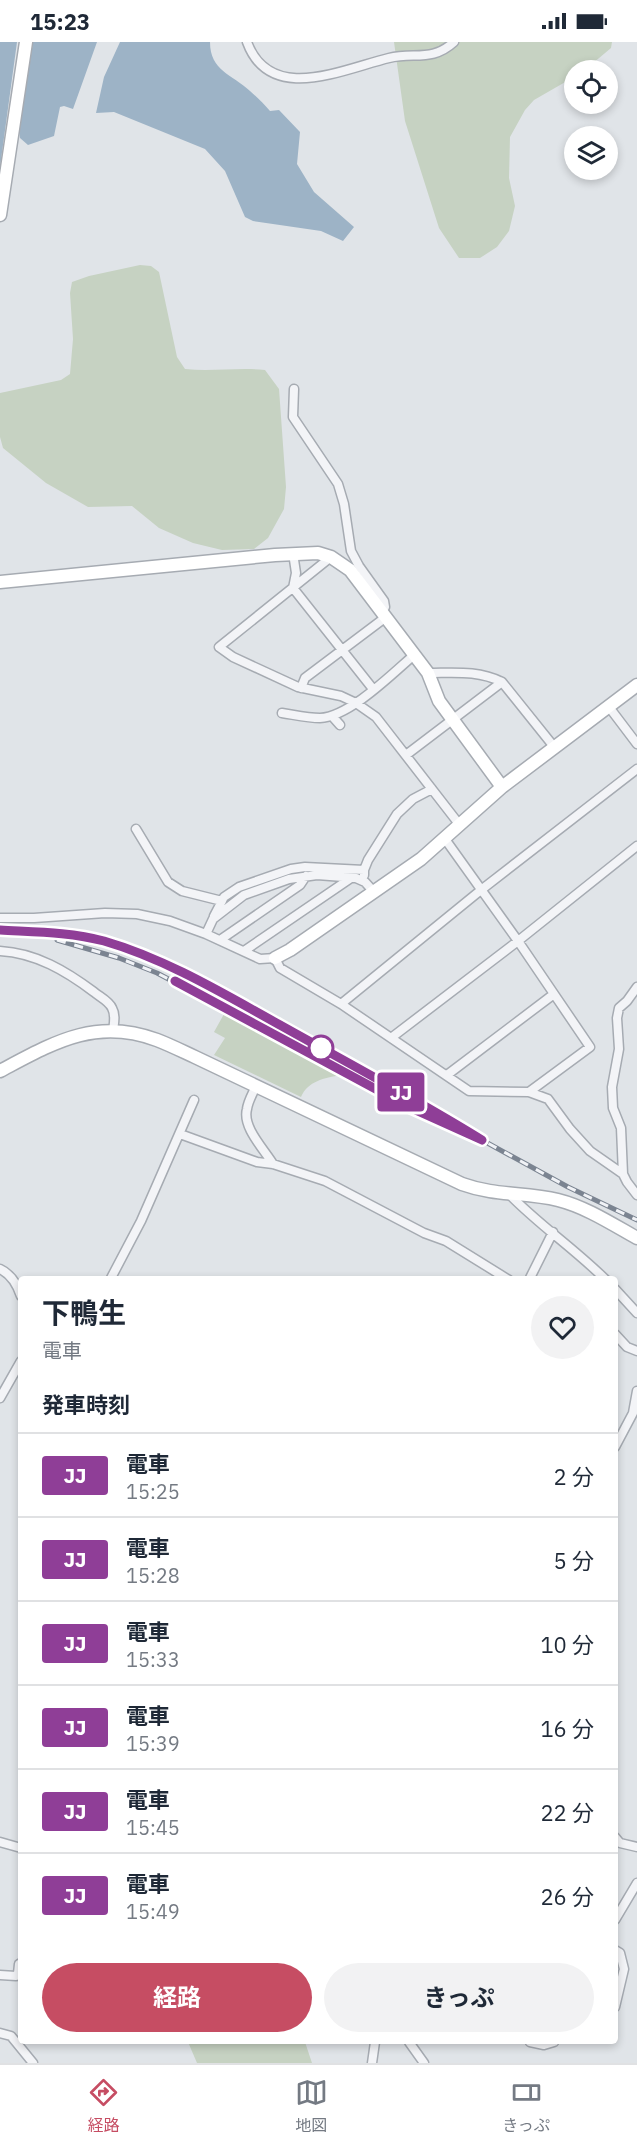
<!DOCTYPE html>
<html lang="ja">
<head>
<meta charset="utf-8">
<style>
	body { margin:0; font-family:"IBM Plex Sans","Noto Sans JP",sans-serif; background:#f2f2f3; color:#1f2937; height:100vh; display:flex; flex-direction:column; font-size:22px; white-space:nowrap }
	* { box-sizing:border-box; margin:0 }
	p { font-size:20px; color:#747a83 }
	.icon { flex:none; width:33px; height:33px; fill:none; stroke:currentColor; stroke-width:2; stroke-linecap:round; stroke-linejoin:round }
	.map { position:relative; flex:1; overflow:hidden }
	.sheet { position:absolute; left:18px; top:1234px; width:600px; height:768px; display:flex; flex-direction:column; background:#fff; border-radius:6px; box-shadow:0 3px 9px #0003 }
	.sheet>* { flex:none }
	.badge { padding:0 12px; border-radius:4px; font-size:21px; line-height:39px }
	.tools { position:absolute; left:564px; top:18px; display:grid; gap:12px }
	.tools a { display:grid; place-items:center; width:54px; height:54px; border-radius:50%; background:#fff; box-shadow:0 3px 9px #0003; font-size:30px }
	.map>.badge { position:absolute; translate:-50% -50%; box-shadow:0 0 0 3px #fff }
	h2 { padding:0 24px; font-size:22px; line-height:54px }
	.round { display:grid; place-items:center; flex:none; width:63px; height:63px; border-radius:32px; background:#f2f2f3 }
	.head { display:flex; align-items:center; justify-content:space-between; height:102px; padding:0 24px }
	h1 { font-size:28px; font-weight:700; line-height:45px }
	.primary-button { display:flex; gap:12px; margin-top:auto; padding:12px 24px }
	.primary-button a { flex:1; height:69px; border-radius:36px; background:#c64d63; color:#fff; font-size:24px; font-weight:700; line-height:69px; text-align:center }
	.primary-button a+a { background:#f2f2f3; color:#1f2937 }
	ul { padding:0; list-style:none }
	li { display:flex; align-items:center; gap:18px; height:84px; padding:0 24px; border-top:2px solid #e0e1e3 }
	li div { flex:1 }
	li b { display:block; font-size:22px }
	li em { font-style:normal }
	li .badge { min-width:66px; font-weight:700; text-align:center }
	.status { display:flex; justify-content:space-between; align-items:center; height:42px; padding:0 30px; background:#fff; direction:ltr }
	.status svg { height:16px; fill:currentColor }
	.dock { display:flex; justify-content:space-around; align-items:center; height:84px; border-top:2px solid #e0e1e3; background:#fff; font-size:16px; color:#747a83 }
	.dock a { display:grid; justify-items:center; gap:3px }
	.dock .on { color:#c64d63 }
	.map>svg:first-child { display:block }
	.green { fill:#c6d2c2 }
	.water { fill:#9db3c6 }
	.lines { fill:none; stroke-linecap:round; stroke-linejoin:round }
	.street-casing { stroke:#a6abb2; stroke-width:11 }
	.secondary-casing { stroke:#a6abb2; stroke-width:15 }
	.street { stroke:#f3f4f7; stroke-width:8 }
	.secondary { stroke:#fff; stroke-width:12 }
	.rail-casing { stroke:#7b8491; stroke-width:5 }
	.rail { stroke:#f0f2f6; stroke-width:3; stroke-dasharray:9; stroke-linecap:butt }
	.line-casing { stroke:#fff; stroke-width:14 }
	.line { stroke:#8f3e97; stroke-width:9 }
	.stop-dot { fill:#fff; stroke:#8f3e97; stroke-width:3 }
</style>
</head>
<body>
<div class="status"><b>15:23</b><svg viewBox="0 0 49 12"><path d="M0 12V9h3v3zM5 12V6h3v6zM10 12V3h3v9zM15 12V0h3v12zM26 1h20v11H26zM47 4h2v5h-2z"/></svg></div>
<div class="map">
<svg width="637" height="2021" viewBox="0 0 637 2021">
	<rect width="100%" height="100%" fill="#e0e4e8"/>
	<path class="green" d="M394 0H612L611 6 586 27 574 28V35L534 58 525 68 510 95 509 136 515 164 509 189 497 205 480 216H459L439 186 405 79Z
		M140 223 151 224 159 230 177 315 185 327C212 330 238 325 265 328L279 347 286 445 284 467 268 496 254 507 222 508 193 501 159 486 132 464 88 465 46 441 3 406 0 395V351L61 338 70 332 73 297 70 251 72 240 89 234Z
		M224 972 341 1033C324 1036 308 1039 301 1055L214 1013 225 996 214 990Z
		M188 2000H305L312 2021H197Z"/>
	<path class="water" d="M0 0H17L0 125Z
		M33 0H97L73 67 64 64 60 65 54 94 28 103 20 96 19 89Z
		M120 0H210C210 29 232 32 250 49 257 55 264 62 270 69L279 68 300 90 297 122 314 150 354 185 343 199 321 189 253 179 245 175 225 129 205 107 114 70 96 71 104 35Z"/>
	<g class="lines">
		<defs>
			<path id="street" d="M247 0C270 63 343 27 389 16 415 10 432 20 454 0
				M294 347 293 375 338 442 344 462 351 509 359 524 384 559 385 565 382 570
				M293 511 296 531 293 546 373 647
				M331 515 219 605 233 615 298 645 341 654 356 661 376 675 459 782
				M428 631C454 631 478 628 502 640
				M301 646 305 636 386 575
				M609 665 637 702
				M282 671C295 673 308 676 320 676 349 675 392 632 414 613
				M332 674 340 683
				M406 713 502 640 555 706
				M136 787 168 840 182 849 222 859
				M445 797 518 899 554 952 447 1033
				M364 833V828L368 818 397 772 413 757 432 747
				M214 874 224 855 239 845 291 827 305 825 364 828
				M0 876H34L105 871 137 872 170 879 206 892 260 917 275 916 280 926 341 962 469 1049 529 1050 548 1057 570 1087 590 1109 623 1132
				M206 892 213 877 244 853 289 837 317 833 356 836 365 840 374 850
				M220 898 300 843 306 834
				M0 909C36 911 66 929 94 950 100 955 109 959 112 966 116 973 114 981 113 989
				M244 909 351 836
				M637 945 627 959 619 966 617 976 619 1007 612 1045 613 1066 621 1086 623 1132 627 1140 637 1153
				M341 962 481 848 637 727
				M391 996 518 899 637 804
				M256 1044C253 1051 248 1059 247 1067 242 1085 264 1107 273 1122
				M529 1050 590 1005 554 952
				M180 1092 257 1120 273 1122 325 1139 424 1191 446 1199 509 1238
				M509 1152C539 1183 575 1207 606 1238
				M0 1227C11 1232 17 1242 21 1254
				M110 1238 141 1179 194 1058
				M529 1238 553 1190
				M615 1247 637 1271
				M615 1292 627 1305 637 1309
				M0 1356 21 1319
				M615 1405 633 1371 637 1349
				M615 1795 620 1801 637 1805
				M0 1800 21 1806
				M615 1878 637 1841
				M615 1908 620 1911 624 1927 615 1965
				M0 1933 16 1934 18 1932 19 1922 21 1921
				M0 1991 11 1994 33 2021
				M409 2000 424 2021
				M530 2000 544 2003 554 2000
				M372 2021 375 2000"/>
			<path id="secondary" d="M0 173 26 0
				M0 540 275 513 318 511 331 515 350 528 428 631 439 659 502 745
				M275 916 290 908 421 817 502 745 637 643
				M0 1029C53 1001 95 975 157 998 170 1003 182 1009 195 1015L462 1142C495 1154 525 1150 558 1158 586 1165 612 1182 637 1196"/>
		</defs>
		<use href="#street" class="street-casing"/>
		<use href="#secondary" class="secondary-casing"/>
		<use href="#street" class="street"/>
		<use href="#secondary" class="secondary"/>
		<defs>
			<path id="rail" d="M0 888 52 890 104 899 145 914 189 934 422 1062 482 1098 568 1145 637 1178
				M57 898 119 916 157 931 432 1076"/>
		</defs>
		<use href="#rail" class="rail-casing"/>
		<use href="#rail" class="rail"/>
	</g>
	<g class="lines">
		<defs>
			<path id="line" d="M0 888C35 890 70 890 104 899 166 917 224 952 280 983 348 1021 416 1057 482 1098L411 1066 175 939"/>
		</defs>
		<use href="#line" class="line-casing"/>
		<use href="#line" class="line"/>
	</g>
	<circle class="stop-dot" cx="321" cy="1006" r="12"/>
</svg>
<div class="tools">
<a><svg class="icon" aria-label="locate" viewBox="0 0 24 24"><circle cx="12" cy="12" r="6"/><path d="M12 2v4M12 18v4M2 12h4M18 12h4"/></svg></a>
<a><svg class="icon" aria-label="layers" viewBox="0 0 24 24"><path d="M12 4l9 5-9 5-9-5zM3 14l9 5 9-5"/></svg></a>
</div>
<b class="badge" style="left:401px;top:1050px;background:#8f3e97;color:#fff">JJ</b>
<section class="sheet">
<div class="head"><div><h1>下鴨生</h1><p>電車</p></div><a class="round"><svg class="icon" aria-label="heart" viewBox="0 0 24 24"><path d="M12 20l-8-8c-3-5 5-10 8-4 3-6 11-1 8 4z"/></svg></a></div>
<h2>発車時刻</h2>
<ul>
<li><span class="badge" style="background:#8f3e97;color:#fff">JJ</span><div><b>電車</b><p>15:25</p></div><em>2 分</em></li>
<li><span class="badge" style="background:#8f3e97;color:#fff">JJ</span><div><b>電車</b><p>15:28</p></div><em>5 分</em></li>
<li><span class="badge" style="background:#8f3e97;color:#fff">JJ</span><div><b>電車</b><p>15:33</p></div><em>10 分</em></li>
<li><span class="badge" style="background:#8f3e97;color:#fff">JJ</span><div><b>電車</b><p>15:39</p></div><em>16 分</em></li>
<li><span class="badge" style="background:#8f3e97;color:#fff">JJ</span><div><b>電車</b><p>15:45</p></div><em>22 分</em></li>
<li><span class="badge" style="background:#8f3e97;color:#fff">JJ</span><div><b>電車</b><p>15:49</p></div><em>26 分</em></li>
</ul>
<div class="primary-button"><a>経路</a><a>きっぷ</a></div>
</section>
</div>
<nav class="dock">
<a class="on"><svg class="icon" aria-label="directions" viewBox="0 0 24 24"><path d="M12 3l9 9-9 9-9-9zM9 14v-3h6M13 9l2 2-2 2"/></svg>経路</a>
<a><svg class="icon" aria-label="map" viewBox="0 0 24 24"><path d="M3 6l6-2 6 2 6-2v14l-6 2-6-2-6 2zM9 4v14M15 6v14"/></svg>地図</a>
<a><svg class="icon" aria-label="tickets" viewBox="0 0 24 24"><path d="M3 7h18v10H3zM15 7v10"/></svg>きっぷ</a>
</nav>
</body>
</html>
